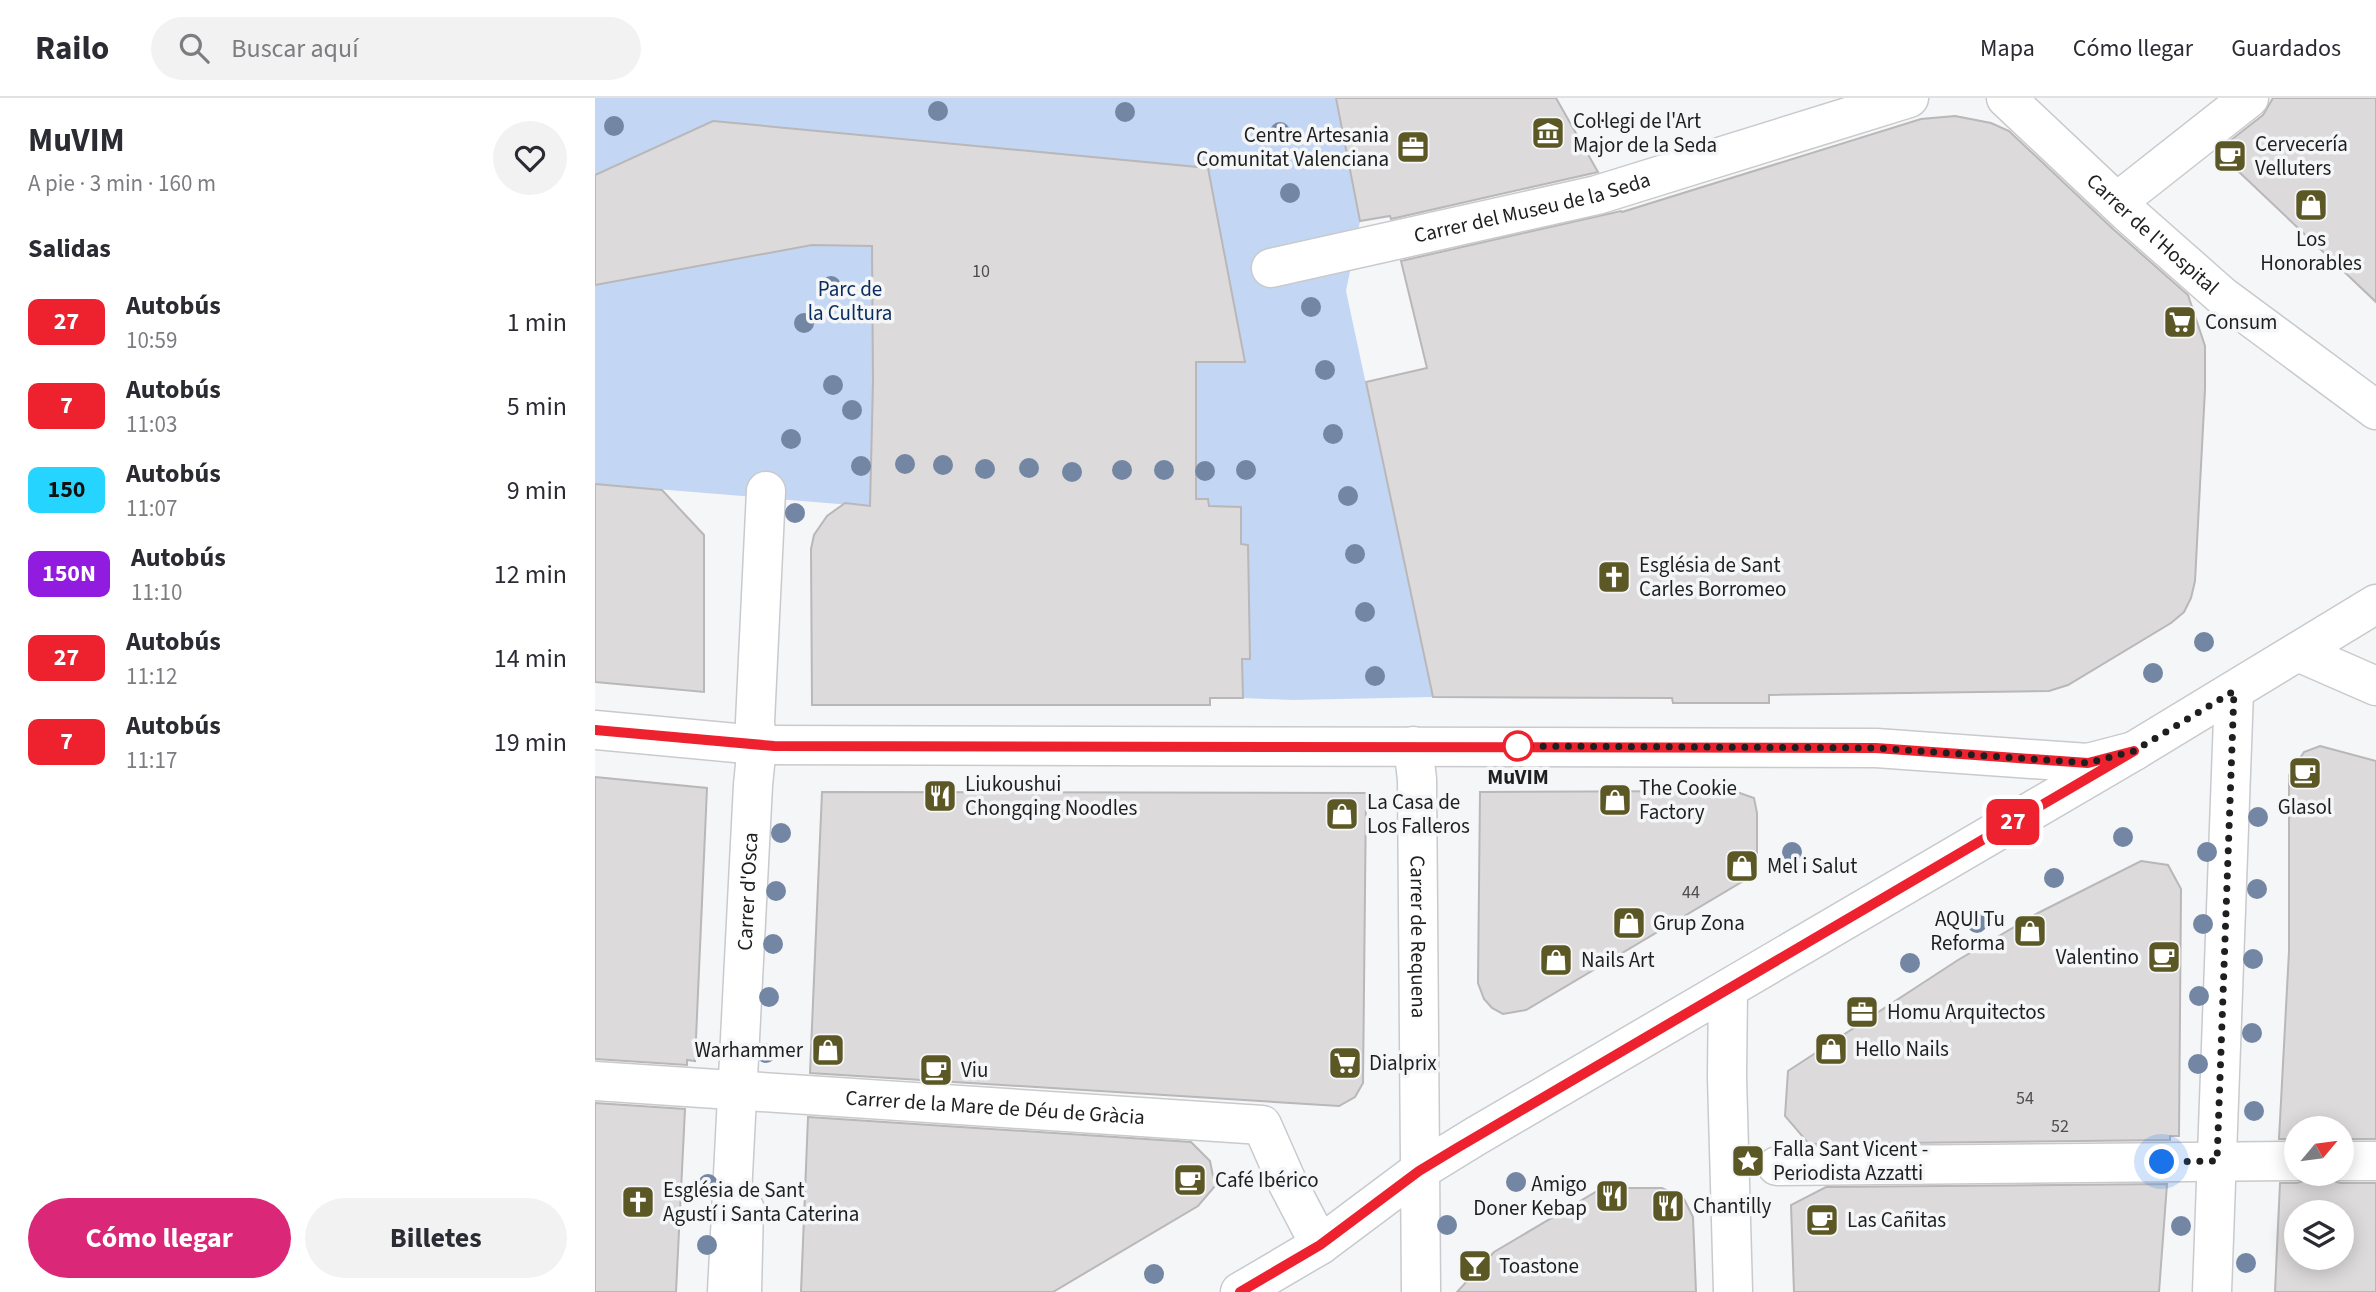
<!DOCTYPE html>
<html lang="es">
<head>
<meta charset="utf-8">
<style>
	body { margin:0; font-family:"Source Sans 3",sans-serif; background:#f2f2f3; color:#2b2b33; height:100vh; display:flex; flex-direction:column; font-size:26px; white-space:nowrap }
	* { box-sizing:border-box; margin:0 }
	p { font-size:23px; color:#7c7c81 }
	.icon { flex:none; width:38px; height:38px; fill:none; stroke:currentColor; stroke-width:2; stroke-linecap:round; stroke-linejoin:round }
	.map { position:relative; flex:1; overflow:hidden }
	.side { display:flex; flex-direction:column; background:#fff; width:595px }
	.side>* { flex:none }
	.badge { padding:0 14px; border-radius:10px; font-size:24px; line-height:46px }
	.needle { width:46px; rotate:61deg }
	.fabs { position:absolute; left:1689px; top:1018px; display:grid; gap:14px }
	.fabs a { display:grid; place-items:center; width:70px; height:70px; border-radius:50%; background:#fff; box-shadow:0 4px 18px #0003; font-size:35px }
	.you { position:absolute; width:35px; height:35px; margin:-18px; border:5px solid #fff; border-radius:50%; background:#1a73e8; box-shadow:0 0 0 10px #1a73e833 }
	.map>.badge { position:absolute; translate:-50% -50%; box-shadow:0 0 0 4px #fff }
	h2 { padding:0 28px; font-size:26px; line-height:63px }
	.round { display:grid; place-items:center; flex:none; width:74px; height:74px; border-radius:37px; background:#f2f2f3 }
	.summary { display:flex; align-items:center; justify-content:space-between; height:119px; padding:0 28px }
	h1 { font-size:33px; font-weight:700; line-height:52px }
	.cta { display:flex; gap:14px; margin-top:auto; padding:14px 28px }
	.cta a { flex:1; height:80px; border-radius:42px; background:#db2777; color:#fff; font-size:28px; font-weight:700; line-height:80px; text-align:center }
	.cta a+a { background:#f2f2f3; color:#2b2b33 }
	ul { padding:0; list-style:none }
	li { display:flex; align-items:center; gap:21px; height:84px; padding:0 28px }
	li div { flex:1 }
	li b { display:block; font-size:26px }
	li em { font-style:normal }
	li .badge { min-width:77px; font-weight:700; text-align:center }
	header { display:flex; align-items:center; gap:42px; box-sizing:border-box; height:98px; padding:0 35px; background:#fff; border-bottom:2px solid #e1e1e2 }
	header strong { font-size:33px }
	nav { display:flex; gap:38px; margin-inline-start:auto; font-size:24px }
	.search { width:490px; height:63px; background:#f2f2f3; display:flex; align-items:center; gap:18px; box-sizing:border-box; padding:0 24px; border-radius:38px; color:#7c7c81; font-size:26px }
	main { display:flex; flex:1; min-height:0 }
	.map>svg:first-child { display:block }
	.green { fill:#c3d6f4 }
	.building { fill:#dddadc; stroke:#b9b7b8; stroke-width:2; fill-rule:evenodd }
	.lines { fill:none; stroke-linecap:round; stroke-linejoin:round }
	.lane-casing { stroke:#c9cacd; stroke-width:29 }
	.street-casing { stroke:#c9cacd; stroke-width:41 }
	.lane { stroke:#fff; stroke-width:26 }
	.street { stroke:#fff; stroke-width:38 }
	.tree { fill:#7386a3 }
	.line-casing { stroke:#fff; stroke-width:16 }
	.line { stroke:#ed222e; stroke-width:10 }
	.walk { stroke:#1f1f20; stroke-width:7; stroke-dasharray:0 12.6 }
	.stop-dot { fill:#fff; stroke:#ed222e; stroke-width:3.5 }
	.labels { text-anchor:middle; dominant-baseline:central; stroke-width:7; stroke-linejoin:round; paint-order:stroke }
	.number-label { font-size:18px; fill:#4e4e4f }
	.poi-label { font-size:21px; fill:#1f1f20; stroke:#f4f6f8; text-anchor:start }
	.street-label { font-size:21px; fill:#1f1f20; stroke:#f4f6f8 }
	.park-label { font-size:21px; fill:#092b5d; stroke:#f4f6f8 }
	.stop-label { font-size:21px; font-weight:bold; fill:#1f1f20; stroke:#f4f6f8 }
</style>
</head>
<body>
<header>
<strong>Railo</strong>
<div class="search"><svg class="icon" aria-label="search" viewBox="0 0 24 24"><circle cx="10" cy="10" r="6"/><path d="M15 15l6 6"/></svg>Buscar aquí</div>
<nav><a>Mapa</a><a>Cómo llegar</a><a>Guardados</a></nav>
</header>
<main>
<section class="side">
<div class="summary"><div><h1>MuVIM</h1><p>A pie · 3 min · 160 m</p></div><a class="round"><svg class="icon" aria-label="heart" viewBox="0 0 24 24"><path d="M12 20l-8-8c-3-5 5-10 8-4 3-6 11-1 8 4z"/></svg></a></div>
<h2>Salidas</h2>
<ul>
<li><span class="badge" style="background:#ed222e;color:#fff">27</span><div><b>Autobús</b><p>10:59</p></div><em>1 min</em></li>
<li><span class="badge" style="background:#ed222e;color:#fff">7</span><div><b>Autobús</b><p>11:03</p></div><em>5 min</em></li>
<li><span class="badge" style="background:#25d5ff;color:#111">150</span><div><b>Autobús</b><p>11:07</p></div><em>9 min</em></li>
<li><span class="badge" style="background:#921be0;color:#fff">150N</span><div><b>Autobús</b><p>11:10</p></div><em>12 min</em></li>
<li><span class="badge" style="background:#ed222e;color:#fff">27</span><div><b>Autobús</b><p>11:12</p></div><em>14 min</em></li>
<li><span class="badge" style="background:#ed222e;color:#fff">7</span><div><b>Autobús</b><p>11:17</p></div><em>19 min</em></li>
</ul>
<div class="cta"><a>Cómo llegar</a><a>Billetes</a></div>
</section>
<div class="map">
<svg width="1781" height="1194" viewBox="0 0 1781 1194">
	<rect width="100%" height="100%" fill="#f4f6f8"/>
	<path class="green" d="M0 0H741L765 123 751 193 838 599 698 602 648 600 647 561H655L653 447 646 446 645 409 614 408 613 401 281 409 0 386Z"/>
	<path class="building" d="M741 0H961L1003 74 796 121 795 118 765 123Z
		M1678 0H1781V204L1622 53 1668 17Z
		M1360 18 1396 25 1414 33 1518 131 1593 197 1610 248V291L1600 483 1596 500 1589 514 1576 525 1473 587 1454 593 1174 597V605H1078L1077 600 838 599 771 284 832 270 806 163 1026 113 1027 114 1326 21Z
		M118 23 613 70 650 264H601V401H613L614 408 646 409V446L653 447 655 561H647L648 600H615V607H217L216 451 219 437 232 418 250 405 275 408 278 284 277 148 217 147 0 187V77Z
		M0 386 67 392 109 437V594L0 584Z
		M1725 648 1781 663V1041H1746V1031H1701V1041H1684L1694 853V677L1709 654Z
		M0 679 112 690 100 963 92 962V967L0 961Z
		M1139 693 1159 700 1162 715V765L1155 779 931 912 908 916 897 910 889 901 883 885 885 694Z
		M227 694 771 695 768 985 760 999 744 1008 215 975Z
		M1546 763 1573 767 1586 791 1584 1038H1575V1042L1214 1046 1190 1018 1193 973 1363 862 1443 815Z
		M0 1005 90 1011 81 1194H0Z
		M213 1019 596 1044 615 1063 620 1088 603 1108 458 1194H206Z
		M1718 1076H1729L1736 1082 1745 1085H1781V1194H1680L1685 1085H1702L1711 1082ZM1701 1115H1746V1160H1701Z
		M1572 1086 1564 1194H1199L1196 1107 1231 1089Z
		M1016 1090H1067L1089 1101 1098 1119 1101 1194H862L899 1154 1004 1092Z"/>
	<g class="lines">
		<defs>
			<path id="lane" d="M153 1194 155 1108"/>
			<g id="street">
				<path id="s1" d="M1411 0 1533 115 1627 198 1781 312"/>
				<path d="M1522 104 1654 0"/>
				<path id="s2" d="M676 170 1002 97 1314 0"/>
				<path d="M1703 554 1781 588"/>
				<path d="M0 632 162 647 1281 650 1493 665 1539 653"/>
				<path id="s3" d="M818 648 822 681 826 1194"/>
				<path d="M1133 891 1132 979 1138 1194"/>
				<path id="s4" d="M0 983 667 1027 693 1086 725 1147"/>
				<path d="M1746 1063H1781"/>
				<path d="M1182 1068 1701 1063"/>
				<path id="s5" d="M132 1194 158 687 162 647 160 624 171 393"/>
				<path d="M645 1194 725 1147 824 1073 881 1038 1539 653 1781 506"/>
				<path d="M1617 1194 1639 593"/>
			</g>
		</defs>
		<use href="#lane" class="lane-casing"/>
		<use href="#street" class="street-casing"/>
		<use href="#lane" class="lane"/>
		<use href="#street" class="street"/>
	</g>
	<g class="tree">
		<circle cx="343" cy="13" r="10"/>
		<circle cx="530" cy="14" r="10"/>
		<circle cx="19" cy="28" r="10"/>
		<circle cx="685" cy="34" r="10"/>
		<circle cx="695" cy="95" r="10"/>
		<circle cx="236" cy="188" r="10"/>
		<circle cx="716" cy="209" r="10"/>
		<circle cx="209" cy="225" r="10"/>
		<circle cx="730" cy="272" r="10"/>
		<circle cx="238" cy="287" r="10"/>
		<circle cx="257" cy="312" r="10"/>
		<circle cx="738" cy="336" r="10"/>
		<circle cx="196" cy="341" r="10"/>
		<circle cx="310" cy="366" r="10"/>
		<circle cx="348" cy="367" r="10"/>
		<circle cx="266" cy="368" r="10"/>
		<circle cx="434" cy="370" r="10"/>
		<circle cx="390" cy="371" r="10"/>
		<circle cx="527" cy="372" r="10"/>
		<circle cx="569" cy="372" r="10"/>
		<circle cx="651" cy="372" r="10"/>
		<circle cx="610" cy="373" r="10"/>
		<circle cx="477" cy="374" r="10"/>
		<circle cx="753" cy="398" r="10"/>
		<circle cx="200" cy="415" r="10"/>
		<circle cx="760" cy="456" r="10"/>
		<circle cx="770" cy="514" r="10"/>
		<circle cx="1609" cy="544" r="10"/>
		<circle cx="1558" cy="575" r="10"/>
		<circle cx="780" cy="578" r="10"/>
		<circle cx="1663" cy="719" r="10"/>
		<circle cx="186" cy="735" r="10"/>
		<circle cx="1528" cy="739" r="10"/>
		<circle cx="1197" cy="754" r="10"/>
		<circle cx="1612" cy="754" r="10"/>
		<circle cx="1459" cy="780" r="10"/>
		<circle cx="1662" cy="791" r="10"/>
		<circle cx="181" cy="793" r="10"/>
		<circle cx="1382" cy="825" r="10"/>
		<circle cx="1608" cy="826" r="10"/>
		<circle cx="178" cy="846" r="10"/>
		<circle cx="1658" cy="861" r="10"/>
		<circle cx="1315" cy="865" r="10"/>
		<circle cx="1604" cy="898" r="10"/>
		<circle cx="174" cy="899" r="10"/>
		<circle cx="1657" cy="935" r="10"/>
		<circle cx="171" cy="955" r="10"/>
		<circle cx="1603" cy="966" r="10"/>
		<circle cx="1659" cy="1013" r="10"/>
		<circle cx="921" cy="1084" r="10"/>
		<circle cx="113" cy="1086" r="10"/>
		<circle cx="852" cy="1127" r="10"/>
		<circle cx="1586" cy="1128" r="10"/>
		<circle cx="112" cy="1147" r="10"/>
		<circle cx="1651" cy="1165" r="10"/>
		<circle cx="559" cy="1176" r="10"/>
	</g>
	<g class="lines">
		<defs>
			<path id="line" d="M0 632 179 648 1281 650 1493 665 1539 653 862 1050 824 1073 725 1147 645 1194"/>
		</defs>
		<use href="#line" class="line-casing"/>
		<use href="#line" class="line"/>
		<path class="walk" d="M923 648 1281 650 1493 665 1539 653 1639 593 1622 1063 1567 1064"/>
	</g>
	<defs>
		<symbol id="museum-square" viewBox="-11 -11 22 22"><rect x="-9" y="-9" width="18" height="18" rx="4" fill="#5c5825" stroke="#f4f6f8"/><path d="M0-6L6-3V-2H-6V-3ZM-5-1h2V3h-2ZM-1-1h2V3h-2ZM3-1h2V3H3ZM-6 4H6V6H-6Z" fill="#fff"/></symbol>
		<symbol id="office-square" viewBox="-11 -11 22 22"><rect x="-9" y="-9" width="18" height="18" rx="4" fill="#5c5825" stroke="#f4f6f8"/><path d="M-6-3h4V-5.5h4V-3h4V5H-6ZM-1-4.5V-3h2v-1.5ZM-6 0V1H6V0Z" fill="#fff"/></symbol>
		<symbol id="cafe-square" viewBox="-11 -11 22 22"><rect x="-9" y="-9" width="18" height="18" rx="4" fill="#5c5825" stroke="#f4f6f8"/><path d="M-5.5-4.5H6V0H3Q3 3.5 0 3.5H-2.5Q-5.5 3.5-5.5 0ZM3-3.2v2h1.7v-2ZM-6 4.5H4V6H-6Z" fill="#fff"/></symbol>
		<symbol id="shop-square" viewBox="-11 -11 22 22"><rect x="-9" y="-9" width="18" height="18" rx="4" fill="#5c5825" stroke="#f4f6f8"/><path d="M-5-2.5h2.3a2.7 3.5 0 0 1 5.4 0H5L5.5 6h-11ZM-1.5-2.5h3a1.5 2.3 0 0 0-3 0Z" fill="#fff"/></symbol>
		<symbol id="supermarket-square" viewBox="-11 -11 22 22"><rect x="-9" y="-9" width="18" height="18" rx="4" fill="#5c5825" stroke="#f4f6f8"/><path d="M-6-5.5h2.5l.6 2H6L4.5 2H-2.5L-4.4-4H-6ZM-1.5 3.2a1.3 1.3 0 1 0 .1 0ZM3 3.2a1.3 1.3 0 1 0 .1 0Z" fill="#fff"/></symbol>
		<symbol id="church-square" viewBox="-11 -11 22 22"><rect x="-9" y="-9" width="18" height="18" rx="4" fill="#5c5825" stroke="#f4f6f8"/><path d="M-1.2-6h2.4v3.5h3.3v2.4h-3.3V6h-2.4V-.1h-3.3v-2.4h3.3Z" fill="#fff"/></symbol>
		<symbol id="restaurant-square" viewBox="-11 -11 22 22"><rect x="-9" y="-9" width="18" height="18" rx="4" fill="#5c5825" stroke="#f4f6f8"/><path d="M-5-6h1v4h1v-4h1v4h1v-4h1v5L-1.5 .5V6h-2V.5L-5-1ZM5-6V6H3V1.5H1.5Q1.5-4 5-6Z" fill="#fff"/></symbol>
		<symbol id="sight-square" viewBox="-11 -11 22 22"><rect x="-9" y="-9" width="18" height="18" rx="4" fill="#5c5825" stroke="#f4f6f8"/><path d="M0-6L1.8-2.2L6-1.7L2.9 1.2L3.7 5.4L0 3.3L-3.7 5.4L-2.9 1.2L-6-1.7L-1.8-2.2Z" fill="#fff"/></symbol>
		<symbol id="bar-square" viewBox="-11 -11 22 22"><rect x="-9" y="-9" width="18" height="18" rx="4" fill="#5c5825" stroke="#f4f6f8"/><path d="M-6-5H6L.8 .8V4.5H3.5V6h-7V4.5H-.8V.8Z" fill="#fff"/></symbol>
	</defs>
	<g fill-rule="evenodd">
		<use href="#museum-square" x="934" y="16" width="38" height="38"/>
		<use href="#office-square" x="799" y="30" width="38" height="38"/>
		<use href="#cafe-square" x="1616" y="39" width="38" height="38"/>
		<use href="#shop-square" x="1697" y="88" width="38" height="38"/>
		<use href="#supermarket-square" x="1566" y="205" width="38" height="38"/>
		<use href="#church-square" x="1000" y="460" width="38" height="38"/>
		<use href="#cafe-square" x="1691" y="656" width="38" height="38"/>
		<use href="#restaurant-square" x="326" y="679" width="38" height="38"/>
		<use href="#shop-square" x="1001" y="683" width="38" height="38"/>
		<use href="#shop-square" x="728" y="697" width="38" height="38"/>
		<use href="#shop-square" x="1128" y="749" width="38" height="38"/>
		<use href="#shop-square" x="1015" y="806" width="38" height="38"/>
		<use href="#shop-square" x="1416" y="814" width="38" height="38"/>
		<use href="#cafe-square" x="1550" y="840" width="38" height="38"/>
		<use href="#shop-square" x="942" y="843" width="38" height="38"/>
		<use href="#office-square" x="1248" y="895" width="38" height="38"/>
		<use href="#shop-square" x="1217" y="932" width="38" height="38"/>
		<use href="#shop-square" x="214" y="933" width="38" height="38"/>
		<use href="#supermarket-square" x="731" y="946" width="38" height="38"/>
		<use href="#cafe-square" x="322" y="953" width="38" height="38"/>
		<use href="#sight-square" x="1134" y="1044" width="38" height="38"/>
		<use href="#cafe-square" x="576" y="1063" width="38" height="38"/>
		<use href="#restaurant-square" x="998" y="1079" width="38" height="38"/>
		<use href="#church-square" x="24" y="1085" width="38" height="38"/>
		<use href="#restaurant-square" x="1054" y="1089" width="38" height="38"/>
		<use href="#cafe-square" x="1208" y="1103" width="38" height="38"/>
		<use href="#bar-square" x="861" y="1149" width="38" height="38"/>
	</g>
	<circle class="stop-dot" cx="923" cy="648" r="14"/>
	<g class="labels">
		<g class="number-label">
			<text x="386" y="173">10</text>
			<text x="1096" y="794">44</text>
			<text x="1430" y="1000">54</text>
			<text x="1465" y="1028">52</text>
		</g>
		<g class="poi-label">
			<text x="978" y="23">Col·legi de l'Art<tspan x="978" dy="24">Major de la Seda</tspan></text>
			<text x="794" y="37" text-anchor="end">Centre Artesania<tspan x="794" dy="24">Comunitat Valenciana</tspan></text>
			<text x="1660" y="46">Cervecería<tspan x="1660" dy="24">Velluters</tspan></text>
			<text x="1716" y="141" text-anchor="middle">Los<tspan x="1716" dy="24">Honorables</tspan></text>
			<text x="1610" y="224">Consum</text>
			<text x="1044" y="467">Església de Sant<tspan x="1044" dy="24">Carles Borromeo</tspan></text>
			<text x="370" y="686">Liukoushui<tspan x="370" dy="24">Chongqing Noodles</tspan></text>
			<text x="1044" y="690">The Cookie<tspan x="1044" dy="24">Factory</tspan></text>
			<text x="772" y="704">La Casa de<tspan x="772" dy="24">Los Falleros</tspan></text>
			<text x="1710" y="709" text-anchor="middle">Glasol</text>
			<text x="1172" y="768">Mel i Salut</text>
			<text x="1410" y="821" text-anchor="end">AQUI Tu<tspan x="1410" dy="24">Reforma</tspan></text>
			<text x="1058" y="825">Grup Zona</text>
			<text x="1544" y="859" text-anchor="end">Valentino</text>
			<text x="986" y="862">Nails Art</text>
			<text x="1292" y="914">Homu Arquitectos</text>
			<text x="1260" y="951">Hello Nails</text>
			<text x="208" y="952" text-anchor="end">Warhammer</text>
			<text x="774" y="965">Dialprix</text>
			<text x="366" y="972">Viu</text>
			<text x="1178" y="1051">Falla Sant Vicent -<tspan x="1178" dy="24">Periodista Azzatti</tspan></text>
			<text x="620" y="1082">Café Ibérico</text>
			<text x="992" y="1086" text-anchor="end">Amigo<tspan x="992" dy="24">Doner Kebap</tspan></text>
			<text x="68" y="1092">Església de Sant<tspan x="68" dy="24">Agustí i Santa Caterina</tspan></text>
			<text x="1098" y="1108">Chantilly</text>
			<text x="1252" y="1122">Las Cañitas</text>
			<text x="904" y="1168">Toastone</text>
		</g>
		<g class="street-label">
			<text stroke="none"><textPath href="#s2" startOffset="268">Carrer del Museu de la Seda</textPath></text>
			<text stroke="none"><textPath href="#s1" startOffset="200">Carrer de l'Hospital</textPath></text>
			<text stroke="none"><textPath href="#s5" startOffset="401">Carrer d'Osca</textPath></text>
			<text stroke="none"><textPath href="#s3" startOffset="191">Carrer de Requena</textPath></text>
			<text stroke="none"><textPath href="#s4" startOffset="401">Carrer de la Mare de Déu de Gràcia</textPath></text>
		</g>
		<g class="park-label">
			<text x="255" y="191">Parc de<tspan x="255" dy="24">la Cultura</tspan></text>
		</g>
		<g class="stop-label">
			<text x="923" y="679">MuVIM</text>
		</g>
	</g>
</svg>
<div class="fabs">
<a><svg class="needle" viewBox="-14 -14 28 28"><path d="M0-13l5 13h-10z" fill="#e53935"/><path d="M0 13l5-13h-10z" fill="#7c7c81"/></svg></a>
<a><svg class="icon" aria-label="layers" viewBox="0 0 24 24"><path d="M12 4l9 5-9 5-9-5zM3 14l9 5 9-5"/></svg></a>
</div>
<div class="you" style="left:1567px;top:1064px"></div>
<b class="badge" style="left:1418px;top:724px;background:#ed222e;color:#fff">27</b>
</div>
</main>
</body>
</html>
